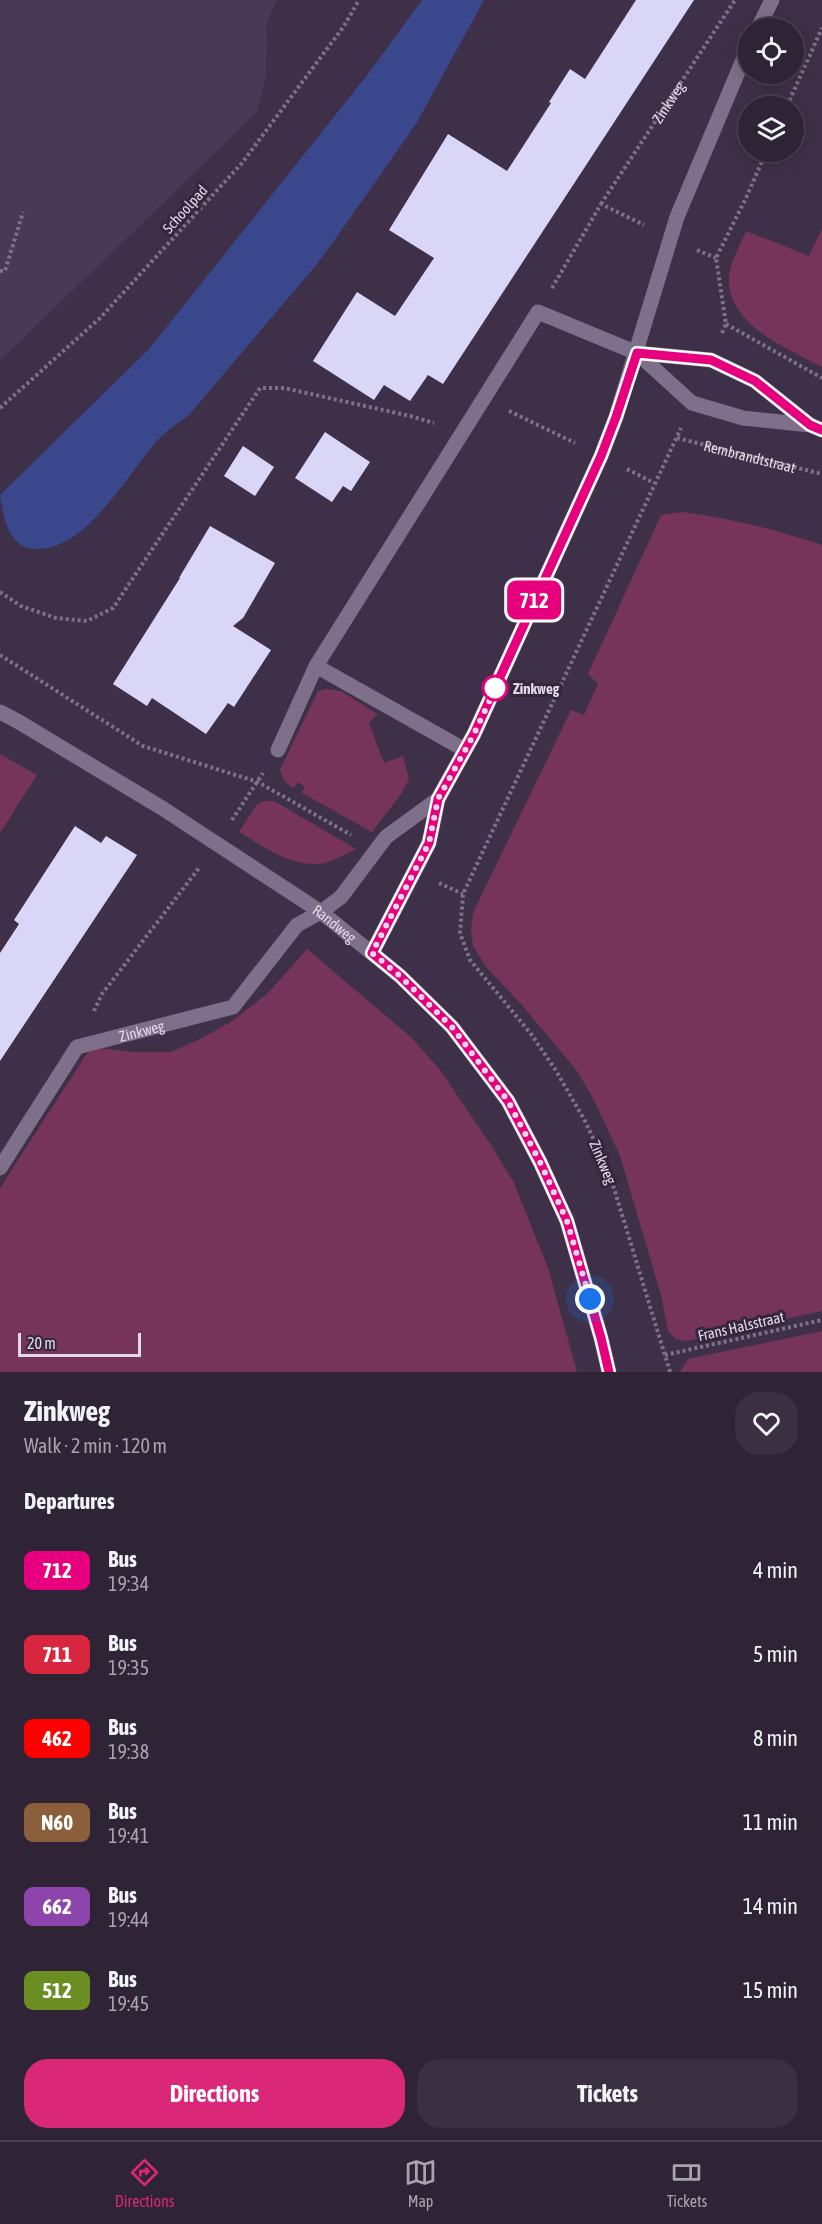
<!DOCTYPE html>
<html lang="en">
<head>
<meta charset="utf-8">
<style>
	body { margin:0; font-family:"Asap Condensed",sans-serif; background:#3a3042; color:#f1f3f6; height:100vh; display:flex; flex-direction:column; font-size:22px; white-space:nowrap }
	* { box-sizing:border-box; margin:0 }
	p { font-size:20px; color:#a7a4ad }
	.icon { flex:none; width:33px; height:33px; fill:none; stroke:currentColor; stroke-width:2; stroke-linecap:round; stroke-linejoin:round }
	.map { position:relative; height:1372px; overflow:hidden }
	.drawer { display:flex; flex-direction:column; background:#2e2436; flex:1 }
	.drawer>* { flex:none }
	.badge { padding:0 12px; border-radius:9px; font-size:21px; line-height:39px }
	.fabs { position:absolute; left:738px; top:18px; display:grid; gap:12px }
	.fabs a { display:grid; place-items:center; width:66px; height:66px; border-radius:50%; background:#2e2436; box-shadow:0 3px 15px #0003,0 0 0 2px #494151; font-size:30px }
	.scale { position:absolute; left:18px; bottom:15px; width:123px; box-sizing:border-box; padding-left:6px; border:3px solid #e2d9e8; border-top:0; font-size:16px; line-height:21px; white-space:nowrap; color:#e2d9e8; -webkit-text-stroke:4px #33263d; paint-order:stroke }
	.you { position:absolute; width:30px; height:30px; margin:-15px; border:4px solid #fff; border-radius:50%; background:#1a73e8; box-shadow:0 0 0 9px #1a73e833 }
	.map>.badge { position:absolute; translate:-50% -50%; box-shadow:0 0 0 3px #fff }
	h2 { padding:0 24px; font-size:22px; line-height:54px }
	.round { display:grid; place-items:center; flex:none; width:63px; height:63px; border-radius:24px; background:#3a3042 }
	.headline { display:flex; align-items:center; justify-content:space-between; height:102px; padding:0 24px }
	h1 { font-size:28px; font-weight:700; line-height:45px }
	.action { display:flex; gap:12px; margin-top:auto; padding:12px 24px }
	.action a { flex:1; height:69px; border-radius:24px; background:#db2777; color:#fff; font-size:24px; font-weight:700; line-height:69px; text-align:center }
	.action a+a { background:#3a3042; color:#f1f3f6 }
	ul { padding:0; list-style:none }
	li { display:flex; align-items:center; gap:18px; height:84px; padding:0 24px }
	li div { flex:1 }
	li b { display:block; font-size:22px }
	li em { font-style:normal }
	li .badge { min-width:66px; font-weight:700; text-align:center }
	.dock { display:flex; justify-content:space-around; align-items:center; height:84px; border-top:2px solid #494151; background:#2e2436; font-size:16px; color:#a7a4ad }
	.dock a { display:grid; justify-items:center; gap:3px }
	.dock .selected { color:#db2777 }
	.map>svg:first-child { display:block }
	.built { fill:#4a3857 }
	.green { fill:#77345a }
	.water { fill:#3a478d }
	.building { fill:#dad6f8 }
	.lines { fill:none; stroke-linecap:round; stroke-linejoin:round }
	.path { stroke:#7e7286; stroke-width:4; stroke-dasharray:3 3; stroke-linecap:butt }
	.street { stroke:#7e6f8a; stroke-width:15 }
	.secondary { stroke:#7e6f8a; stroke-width:15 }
	.line-casing { stroke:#fff; stroke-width:14 }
	.line { stroke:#e6007e; stroke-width:9 }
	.walk { stroke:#e2d9e8; stroke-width:6; stroke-dasharray:0 10.8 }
	.stop-dot { fill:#fff; stroke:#e6007e; stroke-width:3 }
	.labels { text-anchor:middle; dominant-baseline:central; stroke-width:6; stroke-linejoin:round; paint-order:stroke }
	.street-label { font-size:15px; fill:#e2d9e8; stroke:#33263d }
	.stop-label { font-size:15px; font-weight:bold; fill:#e2d9e8; stroke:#33263d; text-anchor:start }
</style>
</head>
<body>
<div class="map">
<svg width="822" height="1372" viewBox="0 0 822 1372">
	<rect width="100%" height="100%" fill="#3e3048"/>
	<path class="built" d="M0 0H277L267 22 266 75 257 112 0 361Z"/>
	<path class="green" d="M822 229V367C788 349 728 325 729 279 729 263 740 246 746 231L809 256Z
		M682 512C731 518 776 530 822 545V1311L686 1341 676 1339 668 1331 661 1295 620 1156 593 1098 577 1071 521 1004 487 968 473 946 471 929 473 913 571 710 584 715 598 684 588 674 661 515Z
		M326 689 341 691 377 714 369 723 384 763 403 756 409 779 401 794 372 832 302 793 305 787 298 782 294 788C286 784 283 779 280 770L318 691Z
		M0 754 37 775 0 833Z
		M264 801H274L356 849C342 856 327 865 312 864 285 863 261 845 239 832L257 804Z
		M307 949 412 1038 440 1070 491 1145 514 1183 548 1268 577 1372H0V1188L91 1047 133 1052H171L198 1040 234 1020 268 993Z
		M822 1331V1372H680L688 1359Z"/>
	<path class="water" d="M422 0H484L416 124 346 224 317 264 189 415C178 423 167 430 157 441 127 474 88 549 37 549 8 549 4 518 0 495L149 349 368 74Z"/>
	<path class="building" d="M636 0H694L443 384 428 375 410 401 384 385 374 400 313 361 357 292 395 316 434 258 389 230 448 134 507 171 551 103 549 102 570 69 585 79Z
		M325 432 370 462 351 491 343 486 332 502 295 478Z
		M243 446 274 467 255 496 224 476Z
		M210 526 275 563 243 618 233 626 271 650 234 707 228 703 206 734 152 698 147 706 113 684 180 578H179Z
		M75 826 101 843 106 836 137 855 0 1061V953L19 924 14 920Z"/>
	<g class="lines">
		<g class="path">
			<path d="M787 106 822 28"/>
			<path id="s1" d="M601 204 735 0"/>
			<path d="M697 250 716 258"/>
			<path d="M0 271H5L23 212"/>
			<path d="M552 288 601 204 644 225"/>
			<path d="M726 324 822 378"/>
			<path d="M722 333 726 324 716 258 746 198 766 152"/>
			<path d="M0 408 100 318 242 163 344 26 359 0"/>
			<path d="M509 411 575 443"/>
			<path id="s2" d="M677 438 822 474"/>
			<path d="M627 469 654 483"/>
			<path d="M0 592 21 606 56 618 87 621 113 608 260 388H284L410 416 434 423"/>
			<path d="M0 655 143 746 258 782 351 835"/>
			<path d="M232 820 263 773"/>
			<path d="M439 883 463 894"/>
			<path d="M94 1011 102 994 199 868"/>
			<path d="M665 1355 822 1320"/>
			<path d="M670 1372 609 1172 585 1121 555 1069 531 1034 470 960 460 933 463 894 681 428"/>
		</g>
		<g class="street">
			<path d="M316 666 465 750"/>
			<path d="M278 750 316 666 538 312 637 353"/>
			<path id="s3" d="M0 1168 77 1047 233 1007 297 925 321 912"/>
		</g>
		<g class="secondary">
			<path d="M758 28 772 0"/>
			<path d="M637 353 692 403 743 418 810 425 822 430"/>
			<path d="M637 353 711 360 755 381 810 425"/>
			<path id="s4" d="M0 712 19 722 162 808 321 912 400 976 452 1027 508 1101 540 1162 567 1221 601 1338 609 1372"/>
			<path d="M321 912 341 897 386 837 438 799"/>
			<path d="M372 953 429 843 438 799 474 734 601 456 616 417 677 217 748 48"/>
		</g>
	</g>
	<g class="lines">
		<defs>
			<path id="line" d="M609 1372 601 1338 567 1221 540 1162 508 1101 452 1027 400 976 372 953 429 843 438 799 474 734 601 456 616 417 637 353 711 360 755 381 810 425 822 430"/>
		</defs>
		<use href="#line" class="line-casing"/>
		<use href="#line" class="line"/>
		<path class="walk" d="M495 688 497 685 474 734 438 799 429 843 372 953 400 976 452 1027 508 1101 540 1162 567 1221 590 1299"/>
	</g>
	<circle class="stop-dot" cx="495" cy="688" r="12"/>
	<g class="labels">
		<g class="street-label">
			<text stroke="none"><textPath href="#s1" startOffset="122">Zinkweg</textPath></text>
			<text transform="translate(185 209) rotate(-48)">Schoolpad</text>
			<text stroke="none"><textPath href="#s2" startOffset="75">Rembrandtstraat</textPath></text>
			<text stroke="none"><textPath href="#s4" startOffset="396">Randweg</textPath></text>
			<text stroke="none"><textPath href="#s3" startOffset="210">Zinkweg</textPath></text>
			<text transform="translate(603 1162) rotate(67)">Zinkweg</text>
			<text transform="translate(741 1326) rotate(-13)">Frans Halsstraat</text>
		</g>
		<g class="stop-label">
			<text x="513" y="688">Zinkweg</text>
		</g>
	</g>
</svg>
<div class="fabs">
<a><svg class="icon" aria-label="locate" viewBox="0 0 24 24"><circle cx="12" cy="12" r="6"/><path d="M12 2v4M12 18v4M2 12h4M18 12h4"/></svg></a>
<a><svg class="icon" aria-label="layers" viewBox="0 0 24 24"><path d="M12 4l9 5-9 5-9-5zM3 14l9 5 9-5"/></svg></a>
</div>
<div class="scale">20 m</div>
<div class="you" style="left:590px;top:1299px"></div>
<b class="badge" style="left:534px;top:600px;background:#e6007e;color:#fff">712</b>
</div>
<section class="drawer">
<div class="headline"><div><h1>Zinkweg</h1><p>Walk · 2 min · 120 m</p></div><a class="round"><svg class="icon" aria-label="heart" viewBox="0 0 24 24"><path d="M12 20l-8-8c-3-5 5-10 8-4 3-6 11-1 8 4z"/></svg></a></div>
<h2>Departures</h2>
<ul>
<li><span class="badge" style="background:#e6007e;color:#fff">712</span><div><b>Bus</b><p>19:34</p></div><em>4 min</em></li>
<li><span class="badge" style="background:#d7263d;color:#fff">711</span><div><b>Bus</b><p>19:35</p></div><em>5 min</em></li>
<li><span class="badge" style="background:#f00;color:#fff">462</span><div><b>Bus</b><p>19:38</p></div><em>8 min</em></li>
<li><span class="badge" style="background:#8b5e3c;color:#fff">N60</span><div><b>Bus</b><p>19:41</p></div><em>11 min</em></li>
<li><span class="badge" style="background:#8e44ad;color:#fff">662</span><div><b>Bus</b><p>19:44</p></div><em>14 min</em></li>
<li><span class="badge" style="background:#6b8e23;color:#fff">512</span><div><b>Bus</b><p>19:45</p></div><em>15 min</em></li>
</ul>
<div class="action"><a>Directions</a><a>Tickets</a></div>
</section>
<nav class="dock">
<a class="selected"><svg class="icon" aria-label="directions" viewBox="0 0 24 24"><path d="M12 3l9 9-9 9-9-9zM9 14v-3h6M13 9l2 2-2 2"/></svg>Directions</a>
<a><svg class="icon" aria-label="map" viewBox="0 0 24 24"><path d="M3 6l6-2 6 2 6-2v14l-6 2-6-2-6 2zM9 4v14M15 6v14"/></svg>Map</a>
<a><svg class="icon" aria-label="tickets" viewBox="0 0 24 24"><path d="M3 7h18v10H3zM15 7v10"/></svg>Tickets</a>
</nav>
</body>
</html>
